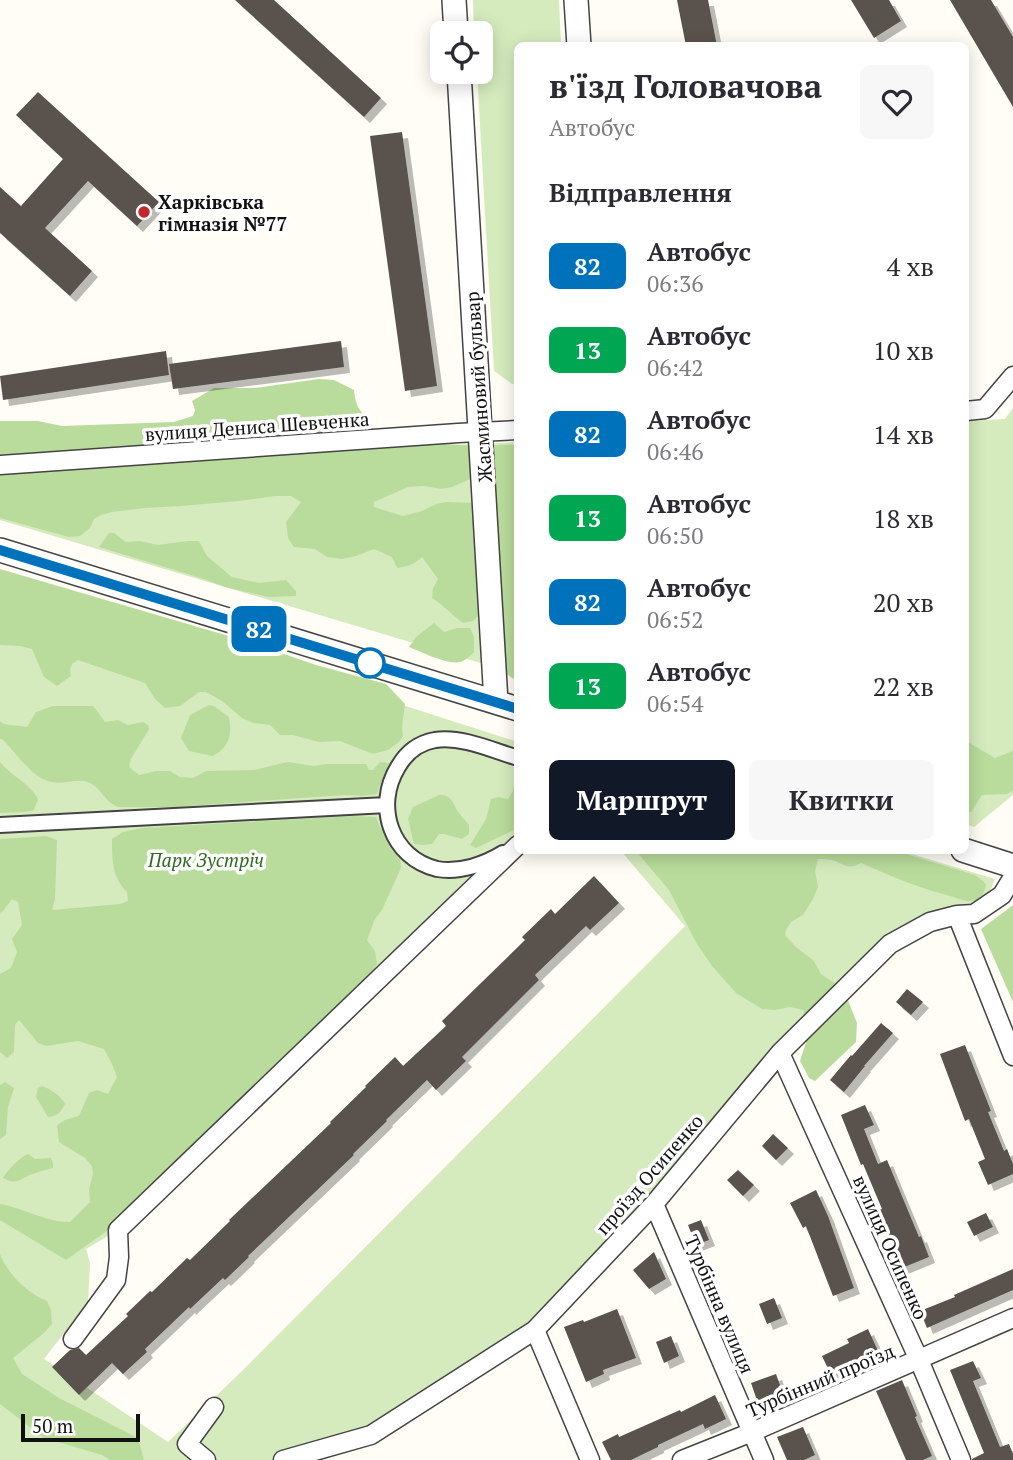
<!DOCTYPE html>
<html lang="uk">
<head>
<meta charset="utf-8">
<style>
	body { margin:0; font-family:"PT Serif",serif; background:#f7f7f7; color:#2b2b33; height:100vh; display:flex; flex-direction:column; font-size:26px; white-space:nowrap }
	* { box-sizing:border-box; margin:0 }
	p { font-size:23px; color:#7c7c81 }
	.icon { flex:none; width:38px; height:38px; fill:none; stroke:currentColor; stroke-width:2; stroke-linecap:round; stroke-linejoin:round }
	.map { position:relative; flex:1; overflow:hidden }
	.drawer { position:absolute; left:514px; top:42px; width:455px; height:812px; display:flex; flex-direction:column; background:#fff; border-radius:10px; box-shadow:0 4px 18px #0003 }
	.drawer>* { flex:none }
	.badge { padding:0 14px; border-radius:10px; font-size:24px; line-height:46px }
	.buttons { position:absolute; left:430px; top:21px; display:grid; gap:14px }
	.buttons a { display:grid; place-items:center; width:63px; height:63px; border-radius:10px; background:#fff; box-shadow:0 4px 18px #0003; font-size:35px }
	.scale { position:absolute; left:21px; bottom:18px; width:119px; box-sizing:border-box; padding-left:7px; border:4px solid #111; border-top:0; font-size:19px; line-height:24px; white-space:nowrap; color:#111; -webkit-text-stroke:5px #fff; paint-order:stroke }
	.map>.badge { position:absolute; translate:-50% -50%; box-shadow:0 0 0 4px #fff }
	h2 { padding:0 35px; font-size:26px; line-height:63px }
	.round { display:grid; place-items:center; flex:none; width:74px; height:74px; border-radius:10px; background:#f7f7f7 }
	.overview { display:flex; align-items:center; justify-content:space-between; height:119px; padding:0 35px }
	h1 { font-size:33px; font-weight:700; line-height:52px }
	.action { display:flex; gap:14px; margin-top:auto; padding:14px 35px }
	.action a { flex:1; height:80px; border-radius:10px; background:#111827; color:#fff; font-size:28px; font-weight:700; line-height:80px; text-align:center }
	.action a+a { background:#f7f7f7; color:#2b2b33 }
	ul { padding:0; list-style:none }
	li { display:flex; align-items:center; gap:21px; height:84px; padding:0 35px }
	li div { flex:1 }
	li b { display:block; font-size:26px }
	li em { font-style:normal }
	li .badge { min-width:77px; font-weight:700; text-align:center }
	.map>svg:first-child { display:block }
	.green { fill:#d5ebbd }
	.forest { fill:#b9dc9c }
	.building { fill:#5a524d; filter:url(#shadow) }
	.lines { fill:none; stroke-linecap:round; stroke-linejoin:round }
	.pedestrian-casing { stroke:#444; stroke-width:18 }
	.minor-casing { stroke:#444; stroke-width:21 }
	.tertiary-casing { stroke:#444; stroke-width:26 }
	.pedestrian { stroke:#fff; stroke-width:14 }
	.minor { stroke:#fff; stroke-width:18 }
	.tertiary { stroke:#fff; stroke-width:23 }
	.line-casing { stroke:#fff; stroke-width:16 }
	.line { stroke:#0072bc; stroke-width:10 }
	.poi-dot { fill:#c4262e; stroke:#fff; stroke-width:2.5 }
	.stop-dot { fill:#fff; stroke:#0072bc; stroke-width:3.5 }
	.labels { text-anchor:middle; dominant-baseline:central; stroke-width:7; stroke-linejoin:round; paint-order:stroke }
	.poi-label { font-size:19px; font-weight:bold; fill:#111; stroke:#fff; text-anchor:start }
	.street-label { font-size:19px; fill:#111; stroke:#fff }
	.park-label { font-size:19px; font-style:italic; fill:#2f6b1f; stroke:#fff }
</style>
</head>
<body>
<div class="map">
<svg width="1013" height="1460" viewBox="0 0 1013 1460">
	<defs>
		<filter id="shadow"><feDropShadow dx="6" dy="6" stdDeviation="0" flood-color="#0004"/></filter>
	</defs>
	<rect width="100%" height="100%" fill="#fffdf5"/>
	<path class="green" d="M473 0H559L561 45 518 46V384H512L494 371 477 72H481V33H474Z
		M1013 408V795L974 827 966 824V421L1005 419Z
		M518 442V675L474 661 0 520V469Z
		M0 576 518 742V845L118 1230 86 1249 90 1263 88 1302 44 1359 168 1442 241 1372 685 926 621 851H902L995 879 986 901 938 914 911 926 762 1072 535 1319 369 1429 319 1460H0Z"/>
	<path class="forest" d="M319 379 334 380 354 390C355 400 357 410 366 416L369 428 375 442 471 445 473 478 452 487 441 489 424 486 408 487 374 502V507L403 516 422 511 436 504 447 502 474 503 483 611 473 621 463 623C452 615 444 605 432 598L433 588 438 579 422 557C415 564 407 567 397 568L392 557 374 549 356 556 342 559 327 557 315 549 294 547 288 538 286 522 301 502 291 496H275L239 501 181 506 145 508 112 512 101 515 94 519 90 528 80 536 69 537 0 518V421H38L62 426 174 422 193 416 195 410 192 401 214 388H255Z
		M490 444 496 445H518V680L512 678 502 670Z
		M109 533H114L126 542 140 541 158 545 188 541H199L207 556 232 577 259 583 286 580 296 591V596L268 597 225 587 204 579 99 547Z
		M0 569 249 642 316 665 386 684 405 704C404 715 401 725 403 736L399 742 388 750 373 754 340 741 319 742 293 735H280L270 725 253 723 242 718 222 701 206 692H199L180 706 165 708 155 699 145 683 78 660 72 664 70 669 71 676 57 686 44 677 32 649 20 646 0 645Z
		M434 623 444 632 457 628H470L474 637V652C470 656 465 661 460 662 448 665 421 652 409 647L416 637Z
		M209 705 214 706 229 717C232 735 230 746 213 756L189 751 181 738 190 715Z
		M53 706H92L95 708 105 722 118 720 128 725 143 722 148 725 149 729 131 759 129 767 139 775 156 771H170L180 777 193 778 206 771 254 770 288 762 314 766 327 764H366L369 770H373L380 762 389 763C388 775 380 782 377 794L362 796 345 795 173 807H119C105 803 102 789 90 783 79 777 64 785 52 782 32 779 16 752 2 739H0V721L4 724 27 727 36 712Z
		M966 741 995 758 1013 751V790L1007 794 982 795 971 812 966 811Z
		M0 762C11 776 30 783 38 799L34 810 25 812 0 813Z
		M518 773V828L476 848 470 845 486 819 491 799 498 797 508 799 513 791 516 774Z
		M439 795C451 795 452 801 457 810 460 815 465 820 469 825V834L462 839 444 834H439L432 844 424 845 414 844 408 819 413 807Z
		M353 816 376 817 380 827 400 851 401 868 382 910 375 919 367 940 375 951 377 964 372 973 337 1014 118 1223 66 1260 0 1220V1204C24 1208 45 1222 70 1222L90 1202 89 1189 93 1174 92 1166 85 1158 59 1142 57 1125 65 1120 79 1116 89 1093 97 1090 108 1094 117 1077 112 1064 104 1049 78 1041 46 1046 38 1043 19 1020 15 1025 14 1052 7 1058 0 1052V974L11 968 17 952 12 939 22 925 18 902 12 899 3 911 0 913V839L46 836 57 840 55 899 52 910 120 904 128 901 127 892C112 878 112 859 112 839L123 832 142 828Z
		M636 851H896L975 875 983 881 986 885C984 893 981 900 972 901 965 902 957 898 950 896 919 888 890 876 861 863 847 871 844 863 831 860 830 859 820 859 818 859L815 871 818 887 813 899 803 915 791 922 786 930 785 935 796 947 814 961 821 974 836 984 847 998 857 1023 856 1042 815 1081 809 1078 800 1061C806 1041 813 1030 803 1010L790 1007 775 1010 762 1009 736 993 712 966 697 944 669 890Z
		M1013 905V1002L981 929Z
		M5 1082 14 1088 8 1107 6 1135 0 1139V1085Z
		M42 1086C51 1089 61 1096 65 1104 60 1113 58 1116 48 1117L36 1097 38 1088Z
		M28 1154 35 1159 51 1158 53 1163V1168C45 1170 37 1172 30 1175 19 1180 16 1185 3 1178 7 1171 20 1157 28 1154Z
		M0 1254C7 1273 28 1294 47 1301L51 1310 52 1324 44 1333 13 1358 22 1374 59 1398 138 1438 144 1460H110L102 1455 44 1438 0 1404Z"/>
	<path class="building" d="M235 0H274L381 98 364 117Z
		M677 0H708L717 46H686Z
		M851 0H889L901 21 874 38Z
		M950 0H991L1013 37V107Z
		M38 92 159 202 137 226 88 181 45 228 92 271 70 296 0 233V187L21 206 63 159 16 115Z
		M402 132 437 386 405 391 370 136Z
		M341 341 344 367 173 389 169 364Z
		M166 351 169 375 3 400 0 376Z
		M594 876 619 903 590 930 586 926 535 975 539 980 462 1057 466 1061 436 1090 427 1080 386 1120 387 1121 353 1154 354 1155 248 1256 249 1257 225 1280 223 1278 190 1309 189 1307 145 1349 147 1352 123 1374 112 1363 79 1395 52 1367 70 1350 79 1348 86 1355 128 1316 126 1314 150 1291 152 1292 187 1258 190 1260 230 1221 229 1220 331 1123 330 1122 366 1087 365 1086 395 1057 403 1066 446 1026 442 1021 525 940 522 937 551 909 555 914Z
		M907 989 923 1002 911 1015 896 1002Z
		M881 1023 893 1033 864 1066H865L844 1092 830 1080 851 1055 852 1056Z
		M965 1045 991 1111 988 1112 1004 1151 1007 1149 1013 1164V1174L988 1185 978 1162 985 1159 969 1119 965 1121 940 1054Z
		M865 1105 874 1125 864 1129 878 1164 887 1160 919 1237 921 1236 929 1257 902 1268 879 1210 882 1209 863 1164 861 1165 841 1115Z
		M773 1134 788 1148 776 1160 762 1146Z
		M738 1170 754 1185 743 1196 727 1180Z
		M816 1190 828 1216 854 1288 833 1296 806 1226 803 1228 790 1203Z
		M986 1213 993 1227 974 1236 967 1222Z
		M701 1220 709 1240 696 1245 688 1225Z
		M654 1252 666 1279 649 1289 633 1270Z
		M1013 1269V1290L927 1328 920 1311 955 1297 954 1295Z
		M774 1298 782 1318 767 1324 759 1304Z
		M617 1309 636 1358 603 1370 604 1374 586 1382 564 1327 583 1320 584 1322Z
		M868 1329 879 1353 831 1375 822 1356 849 1343 847 1339Z
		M671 1336 679 1356 664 1363 656 1342Z
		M973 1361 981 1378 973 1381 1000 1447 1009 1444 1013 1454V1460H972V1459L984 1453 950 1370Z
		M776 1374 784 1396 759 1406 751 1383Z
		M902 1380 917 1416 915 1417 932 1456 923 1460H906L876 1391Z
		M715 1395 726 1419 705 1429 703 1424 658 1445V1447L631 1460H611L602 1442 618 1434 619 1437 680 1410 681 1412Z
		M803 1427 815 1455 804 1460H787L777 1437Z"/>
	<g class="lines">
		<defs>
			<path id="pedestrian" d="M0 825 387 805
				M503 853C485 864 460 873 437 869 391 858 374 806 398 767 406 753 418 743 435 740 462 736 492 750 518 758"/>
			<path id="minor" d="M966 411 985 409 1013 376
				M0 465 458 433 518 430
				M957 915 1013 1056
				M780 1053 919 1360 961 1460
				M654 1204 764 1460
				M535 1330 590 1460
				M73 1339 116 1280 119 1257 118 1230 518 845
				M206 1460 187 1444 214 1407
				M283 1460 371 1435 535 1330 654 1204 780 1053 890 944 930 922 957 915 974 914 1002 895 1013 877
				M682 1460 752 1432 1013 1318"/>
			<path id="tertiary" d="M454 0 456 33
				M576 0 579 46
				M459 72 496 702
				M0 550 518 709
				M963 850 1013 866"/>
		</defs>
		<use href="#pedestrian" class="pedestrian-casing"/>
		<use href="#minor" class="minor-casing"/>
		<use href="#tertiary" class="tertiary-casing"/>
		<use href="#pedestrian" class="pedestrian"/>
		<use href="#minor" class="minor"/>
		<use href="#tertiary" class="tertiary"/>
	</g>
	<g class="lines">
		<defs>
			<path id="line" d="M0 550 518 709"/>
		</defs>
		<use href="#line" class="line-casing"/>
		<use href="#line" class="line"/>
	</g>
	<circle class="poi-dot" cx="144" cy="212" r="7"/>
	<circle class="stop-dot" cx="370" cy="663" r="14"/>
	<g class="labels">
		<g class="poi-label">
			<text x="158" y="201">Харківська<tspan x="158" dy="22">гімназія №77</tspan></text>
		</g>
		<g class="street-label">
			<text transform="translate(478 387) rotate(-94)">Жасминовий бульвар</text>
			<text transform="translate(257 426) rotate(-4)">вулиця Дениса Шевченка</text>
			<text transform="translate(649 1174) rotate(-49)">проїзд Осипенко</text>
			<text transform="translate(891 1247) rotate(66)">вулиця Осипенко</text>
			<text transform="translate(720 1304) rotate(67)">Турбінна вулиця</text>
			<text transform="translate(820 1380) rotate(-23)">Турбінний проїзд</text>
		</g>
		<g class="park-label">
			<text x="206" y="859">Парк Зустріч</text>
		</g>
	</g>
</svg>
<div class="buttons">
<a><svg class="icon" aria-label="locate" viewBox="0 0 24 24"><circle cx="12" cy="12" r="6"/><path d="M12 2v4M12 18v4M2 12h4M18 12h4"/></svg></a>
</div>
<div class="scale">50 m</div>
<b class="badge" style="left:259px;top:629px;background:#0072bc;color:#fff">82</b>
<section class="drawer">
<div class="overview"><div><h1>в'їзд Головачова</h1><p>Автобус</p></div><a class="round"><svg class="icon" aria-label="heart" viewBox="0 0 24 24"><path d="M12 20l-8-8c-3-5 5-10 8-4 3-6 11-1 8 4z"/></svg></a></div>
<h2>Відправлення</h2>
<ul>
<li><span class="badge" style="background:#0072bc;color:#fff">82</span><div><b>Автобус</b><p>06:36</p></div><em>4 хв</em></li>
<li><span class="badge" style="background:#00a651;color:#fff">13</span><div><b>Автобус</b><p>06:42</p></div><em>10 хв</em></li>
<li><span class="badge" style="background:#0072bc;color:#fff">82</span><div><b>Автобус</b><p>06:46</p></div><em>14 хв</em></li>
<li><span class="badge" style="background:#00a651;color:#fff">13</span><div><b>Автобус</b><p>06:50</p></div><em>18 хв</em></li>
<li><span class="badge" style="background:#0072bc;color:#fff">82</span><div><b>Автобус</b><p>06:52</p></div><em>20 хв</em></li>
<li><span class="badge" style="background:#00a651;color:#fff">13</span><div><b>Автобус</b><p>06:54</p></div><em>22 хв</em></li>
</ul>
<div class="action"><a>Маршрут</a><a>Квитки</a></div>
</section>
</div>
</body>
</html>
